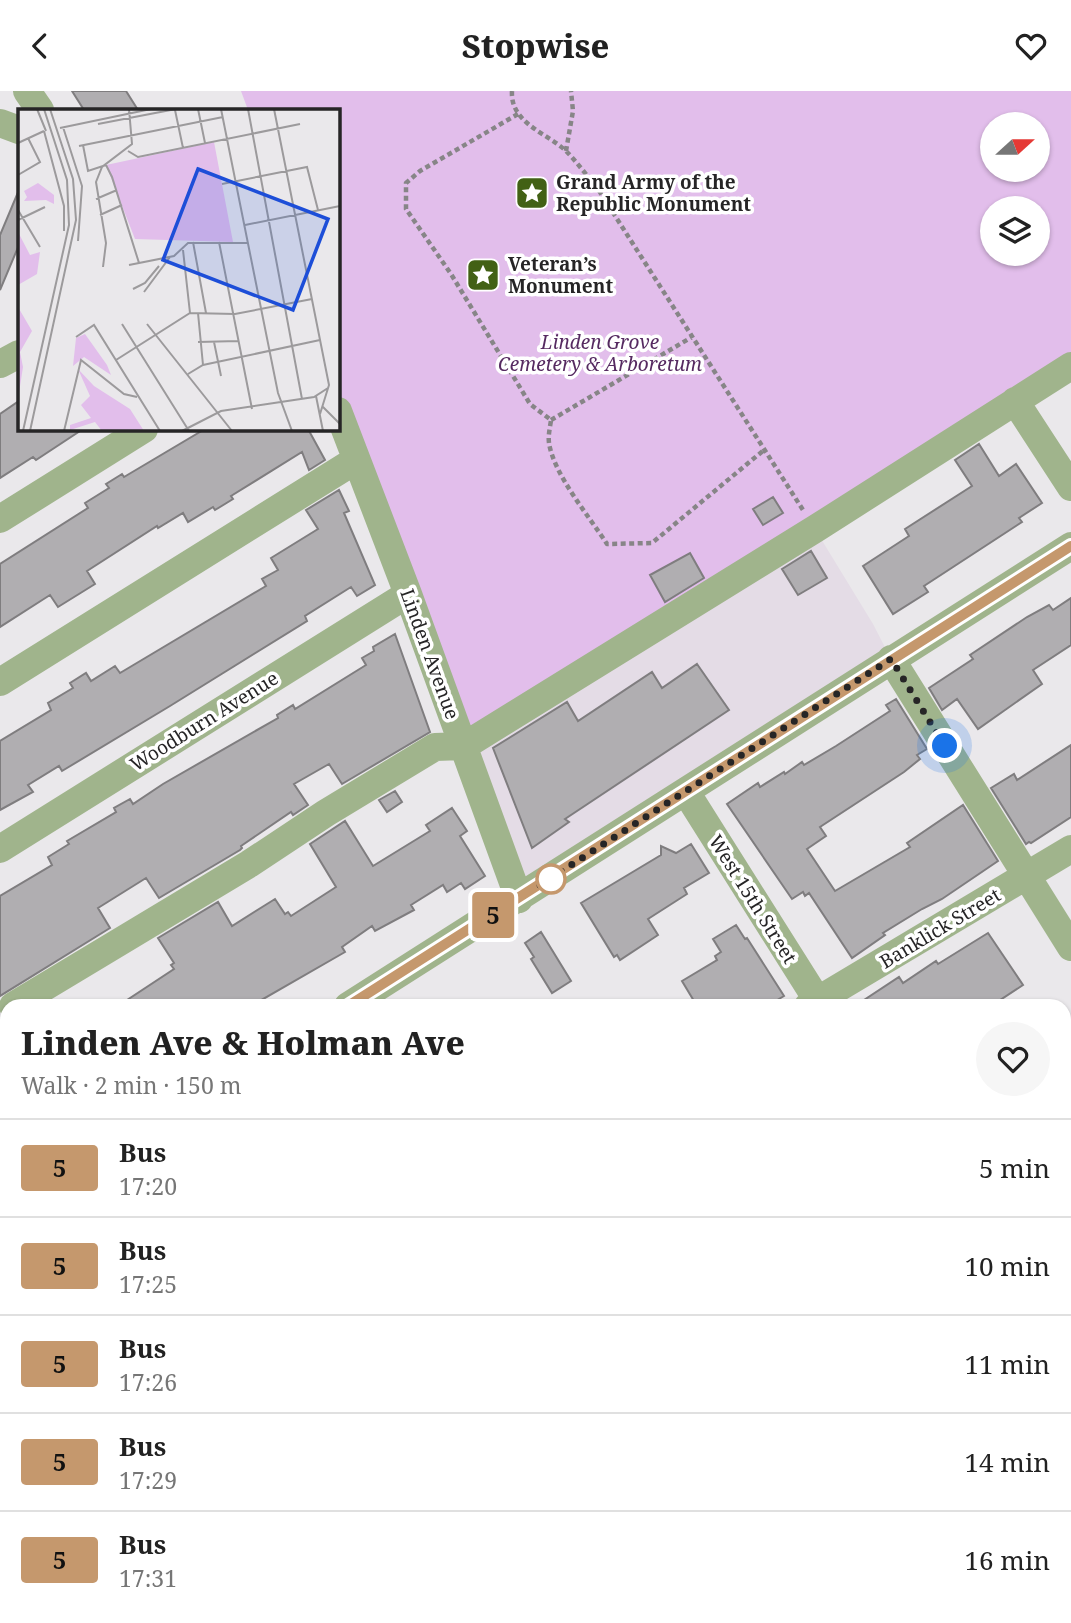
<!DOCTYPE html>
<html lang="en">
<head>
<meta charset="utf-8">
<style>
	body { margin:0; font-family:"Noto Serif",serif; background:#f6f6f6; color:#222; height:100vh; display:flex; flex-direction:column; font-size:26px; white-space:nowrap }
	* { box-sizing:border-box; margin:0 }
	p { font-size:23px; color:#767676 }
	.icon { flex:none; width:38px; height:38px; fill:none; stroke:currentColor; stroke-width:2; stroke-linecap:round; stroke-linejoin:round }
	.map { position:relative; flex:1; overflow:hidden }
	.drawer { position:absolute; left:0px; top:908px; width:1071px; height:625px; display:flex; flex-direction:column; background:#fff; border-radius:21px 21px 0 0; box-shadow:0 2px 5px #0004 }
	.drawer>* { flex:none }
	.badge { padding:0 14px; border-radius:5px; font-size:24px; line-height:46px }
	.needle { width:46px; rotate:69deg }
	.fabs { position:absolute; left:980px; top:21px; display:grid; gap:14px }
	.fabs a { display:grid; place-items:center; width:70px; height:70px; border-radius:50%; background:#fff; box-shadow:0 2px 5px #0004; font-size:35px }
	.you { position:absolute; width:35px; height:35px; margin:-18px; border:5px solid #fff; border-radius:50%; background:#1a73e8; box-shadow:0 0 0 10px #1a73e833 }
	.map>.badge { position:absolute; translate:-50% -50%; box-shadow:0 0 0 4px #fff }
	.round { display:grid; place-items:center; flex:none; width:74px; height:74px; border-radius:37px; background:#f6f6f6 }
	.overview { display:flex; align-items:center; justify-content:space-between; height:119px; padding:0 21px }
	h1 { font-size:33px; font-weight:800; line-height:52px }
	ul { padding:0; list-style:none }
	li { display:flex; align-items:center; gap:21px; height:98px; padding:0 21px; border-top:2px solid #e0e0e0 }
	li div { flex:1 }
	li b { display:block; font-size:26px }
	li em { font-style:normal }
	li .badge { min-width:77px; font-weight:700; text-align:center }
	header { display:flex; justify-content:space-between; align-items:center; height:91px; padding:0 21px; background:#fff; font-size:32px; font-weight:800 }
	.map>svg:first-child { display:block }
	.built { fill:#e4dce6 }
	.green { fill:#e2beeb; fill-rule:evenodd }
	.building { fill:#b0aeb1; stroke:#7f7d7f; stroke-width:2 }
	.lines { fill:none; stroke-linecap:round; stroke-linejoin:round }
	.path { stroke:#878587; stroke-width:4.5; stroke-dasharray:5 3.5; stroke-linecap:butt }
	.minor { stroke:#a0b48c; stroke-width:28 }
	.line-casing { stroke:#fff; stroke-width:16 }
	.line { stroke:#c5986d; stroke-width:10 }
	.walk { stroke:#262526; stroke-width:7; stroke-dasharray:0 12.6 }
	.stop-dot { fill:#fff; stroke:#c5986d; stroke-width:3.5 }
	.labels { text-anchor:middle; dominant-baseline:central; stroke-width:7; stroke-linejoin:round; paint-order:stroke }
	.poi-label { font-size:19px; font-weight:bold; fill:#262526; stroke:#fff; text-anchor:start }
	.park-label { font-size:19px; font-style:italic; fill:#562a61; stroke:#fff }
	.street-label { font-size:19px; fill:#262526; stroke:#fff }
	.inset-road { fill:none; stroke:#9c9a9c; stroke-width:2 }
	.view { fill:#1d4ed8; fill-opacity:0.15; stroke:#1d4ed8; stroke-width:3.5 }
	.inset-edge { fill:none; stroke:#262526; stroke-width:3.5 }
</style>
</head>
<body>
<header><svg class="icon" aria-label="back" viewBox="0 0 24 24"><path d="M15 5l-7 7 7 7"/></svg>Stopwise<svg class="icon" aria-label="heart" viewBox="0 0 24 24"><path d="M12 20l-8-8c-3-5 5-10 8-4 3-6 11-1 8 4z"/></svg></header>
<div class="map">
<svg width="1071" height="1532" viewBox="0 0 1071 1532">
	<rect width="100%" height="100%" fill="#eae8eb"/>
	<path class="built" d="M815 438 873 533 891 568 519 808 464 655Z
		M1071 1426V1532H435L444 1526H1064V1430Z
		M100 1526H334L338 1532H103Z"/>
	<path class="green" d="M241 0H1071V275L464 655 338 320V19H248ZM992 33H1038V79H992ZM992 117H1038V163H992Z"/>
	<path class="building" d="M72 0H126L138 19H84Z
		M19 99V154L0 199V144Z
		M19 310V338H83L36 369 33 366 0 387V323Z
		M205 338H308L325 369 309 379 302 361 231 405 233 408 215 419 213 416 188 431 183 422 158 437 157 435 87 480 95 493 58 516 50 504 0 536V473L88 417 85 412 109 397 106 393 122 383 124 386Z
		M979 353 999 385 1016 373 1042 412 1019 427 1022 431 924 495 928 501 893 523 863 475 909 445 905 438 972 395 955 369Z
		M339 399 349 420 344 422 375 494 357 505 351 496 305 525 307 530 170 615 62 680 59 675 28 694 33 701 0 719V650L51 619 48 612 73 597 70 592 86 582 91 590 115 575 120 582 266 495 262 488 278 479 271 467 318 438 306 419Z
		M773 406 783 422 763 434 753 418Z
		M811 460 827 487 798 504 782 478Z
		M690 462 704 487 665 511 650 484Z
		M1071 507V554L1033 579 1042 593 978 638 957 608 942 619 929 597 973 568 970 564 1027 526 1049 514 1053 519Z
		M395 543 430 641 342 693 329 673 294 693 308 714 293 724 291 721 241 755 242 757 240 759 159 807 146 787 98 817 110 837 0 905V805L52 774 48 766 69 753 67 750 116 721 114 717 130 708 133 713 163 693 278 627 277 624 293 614 295 618 366 574 362 567 374 560 373 556Z
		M697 573 729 619 565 728 569 731 532 757 493 657 567 611 578 630 652 581 662 597Z
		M896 608 927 658 917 664 920 668 904 681 820 736 826 745 807 758 835 800 910 756 907 752 963 714 998 770 942 808 922 818 883 842 885 844 852 867 809 802 805 805 803 801 792 808 727 713 758 692 760 696 784 681 785 683 802 671 804 674 836 655 890 620 886 614Z
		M1071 654V726L1031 752 1029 751 1026 753 991 697 1014 683 1017 689Z
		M395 700 402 711 387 721 379 709Z
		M452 717 467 740 460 745 485 785 465 798 461 792 447 801 443 794 411 814 414 819 375 840 372 835 342 856 345 861 251 915H118L174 878 171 874 174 872 158 847 218 811 232 835 275 808 285 823 288 821 291 825 336 796 310 753 345 730 373 775 430 740 426 734Z
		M691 753 709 782 684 797 687 803 648 828 658 844 620 869 617 864 614 866 581 812 661 764V755L676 762Z
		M736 834 745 848 747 847 784 905 767 915H697L682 890 717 869 715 865 721 861 713 848Z
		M541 841 571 890 552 902 531 868 534 866 525 852Z
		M988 842 1023 894 991 915H855L899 886 903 892 936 870 938 873Z"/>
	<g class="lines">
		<path class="path" d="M512 0C510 32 547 42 566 60 577 71 586 84 596 95L803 419
			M518 23 420 80 406 92V118L451 183 530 313 551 329C550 337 548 344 549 352 554 384 589 425 607 453L652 452 764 359
			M566 60 573 20 571 0
			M551 329 692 246"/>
		<path class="minor" d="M27 0 40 19
			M0 32 19 39
			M0 273 19 263
			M1015 310 1071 396
			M338 320 408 503 519 808
			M0 428 144 338
			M891 568 1071 856
			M0 591 356 369
			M686 701 821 915
			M0 758 408 503
			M13 915 249 773 326 722 435 656 464 655 815 438 1071 275
			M348 915 1071 455
			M808 915 1071 758
			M1064 958 1071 953
			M0 1133 7 1129
			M1064 1135 1071 1130
			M1064 1297 1071 1308
			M0 1366 7 1377
			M0 1414 7 1409
			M1064 1480 1071 1476
			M100 1526 103 1532
			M681 1526 685 1532
			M435 1532 444 1526
			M982 1532 992 1526"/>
	</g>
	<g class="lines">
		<defs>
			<path id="line" d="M348 915 1071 455"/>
		</defs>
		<use href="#line" class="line-casing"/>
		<use href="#line" class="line"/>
		<path class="walk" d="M551 788 540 794 891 568 945 655"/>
	</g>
	<defs>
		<symbol id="sight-square" viewBox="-11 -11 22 22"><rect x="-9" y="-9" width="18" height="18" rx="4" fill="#426115" stroke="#fff"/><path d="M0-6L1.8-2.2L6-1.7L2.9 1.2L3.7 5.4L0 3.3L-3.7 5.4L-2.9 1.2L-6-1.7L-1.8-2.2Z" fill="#fff"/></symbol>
	</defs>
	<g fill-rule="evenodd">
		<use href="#sight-square" x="513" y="83" width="38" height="38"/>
		<use href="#sight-square" x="464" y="165" width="38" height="38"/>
	</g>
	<circle class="stop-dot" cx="551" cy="788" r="14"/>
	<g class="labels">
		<g class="poi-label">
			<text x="556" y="91">Grand Army of the<tspan x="556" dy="22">Republic Monument</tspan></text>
			<text x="508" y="173">Veteran’s<tspan x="508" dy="22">Monument</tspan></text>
		</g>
		<g class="park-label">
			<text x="600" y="251">Linden Grove<tspan x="600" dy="22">Cemetery &amp; Arboretum</tspan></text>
		</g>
		<g class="street-label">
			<text transform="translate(430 563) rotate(70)">Linden Avenue</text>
			<text transform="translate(204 630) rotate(-32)">Woodburn Avenue</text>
			<text transform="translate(753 808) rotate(58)">West 15th Street</text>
			<text transform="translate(940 837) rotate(-31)">Banklick Street</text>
		</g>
	</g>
	<g transform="translate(18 18)">
		<rect width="322" height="322" fill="#eae8eb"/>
		<path d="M196 33 215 133 117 130 88 56ZM20 74 36 86V95L28 91 6 92 9 88 6 82ZM0 123 12 146 22 143 19 165 0 176ZM0 198 14 222 2 243 5 258 0 290ZM67 225 89 256 93 266 66 248 55 257 58 229ZM60 260 76 277 112 300 126 322H84L77 313 52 321V316L73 309 63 296 72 287Z" fill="#e2beeb"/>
		<path class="inset-road" d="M19 0 28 22M180 0 187 34M203 0 260 284 274 322M230 0 284 290M256 0 311 276 302 305M157 1 165 39M80 15 158 0M45 18 64 77 60 132M42 19 133 0M26 22 46 97V122M0 34 26 22M65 36 70 62 88 56 94 68 121 154M61 37 205 8M110 42 120 48 282 15M0 66 22 53 10 29M204 75 289 58 300 101M78 90 99 81M0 101 22 138M82 106 104 96M0 111 27 98M227 116 322 97M175 133 188 204M201 133 234 300M165 141 172 204M111 156 156 147 170 134H230M85 158 88 134 78 73 84 58 114 35 111 0M115 180 127 174 141 157M126 183 152 148M180 204 185 256M104 215 171 322M129 215 214 322M58 228 76 216 142 322M180 233 220 232M196 233 203 267M98 251 172 204 217 205 294 190M170 265 185 256 302 231M298 287 305 322M304 297 322 315M5 322 51 116 49 71 26 0M12 322 58 111 55 70 32 0M46 322 63 251 106 285 119 288M164 322 203 302 296 288 310 279"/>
		<path class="view" d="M180 60 310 110 275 201 145 151Z"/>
		<rect width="322" height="322" class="inset-edge"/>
	</g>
</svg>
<div class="fabs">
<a><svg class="needle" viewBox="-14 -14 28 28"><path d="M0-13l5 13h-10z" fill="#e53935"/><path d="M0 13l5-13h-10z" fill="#767676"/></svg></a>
<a><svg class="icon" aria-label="layers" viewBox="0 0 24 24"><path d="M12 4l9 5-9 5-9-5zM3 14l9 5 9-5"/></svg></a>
</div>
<div class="you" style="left:945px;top:655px"></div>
<b class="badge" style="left:493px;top:824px;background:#c5986d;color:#111">5</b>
<section class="drawer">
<div class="overview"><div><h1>Linden Ave &amp; Holman Ave</h1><p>Walk · 2 min · 150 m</p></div><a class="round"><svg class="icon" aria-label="heart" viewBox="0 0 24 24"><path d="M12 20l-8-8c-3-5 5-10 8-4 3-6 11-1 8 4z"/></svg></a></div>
<ul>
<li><span class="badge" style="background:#c5986d;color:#111">5</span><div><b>Bus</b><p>17:20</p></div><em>5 min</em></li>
<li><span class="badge" style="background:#c5986d;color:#111">5</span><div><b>Bus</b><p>17:25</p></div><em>10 min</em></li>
<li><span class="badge" style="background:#c5986d;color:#111">5</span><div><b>Bus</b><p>17:26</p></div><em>11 min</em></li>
<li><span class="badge" style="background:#c5986d;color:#111">5</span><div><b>Bus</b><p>17:29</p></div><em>14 min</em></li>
<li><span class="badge" style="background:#c5986d;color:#111">5</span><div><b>Bus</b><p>17:31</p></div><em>16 min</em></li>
</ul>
</section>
</div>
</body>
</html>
